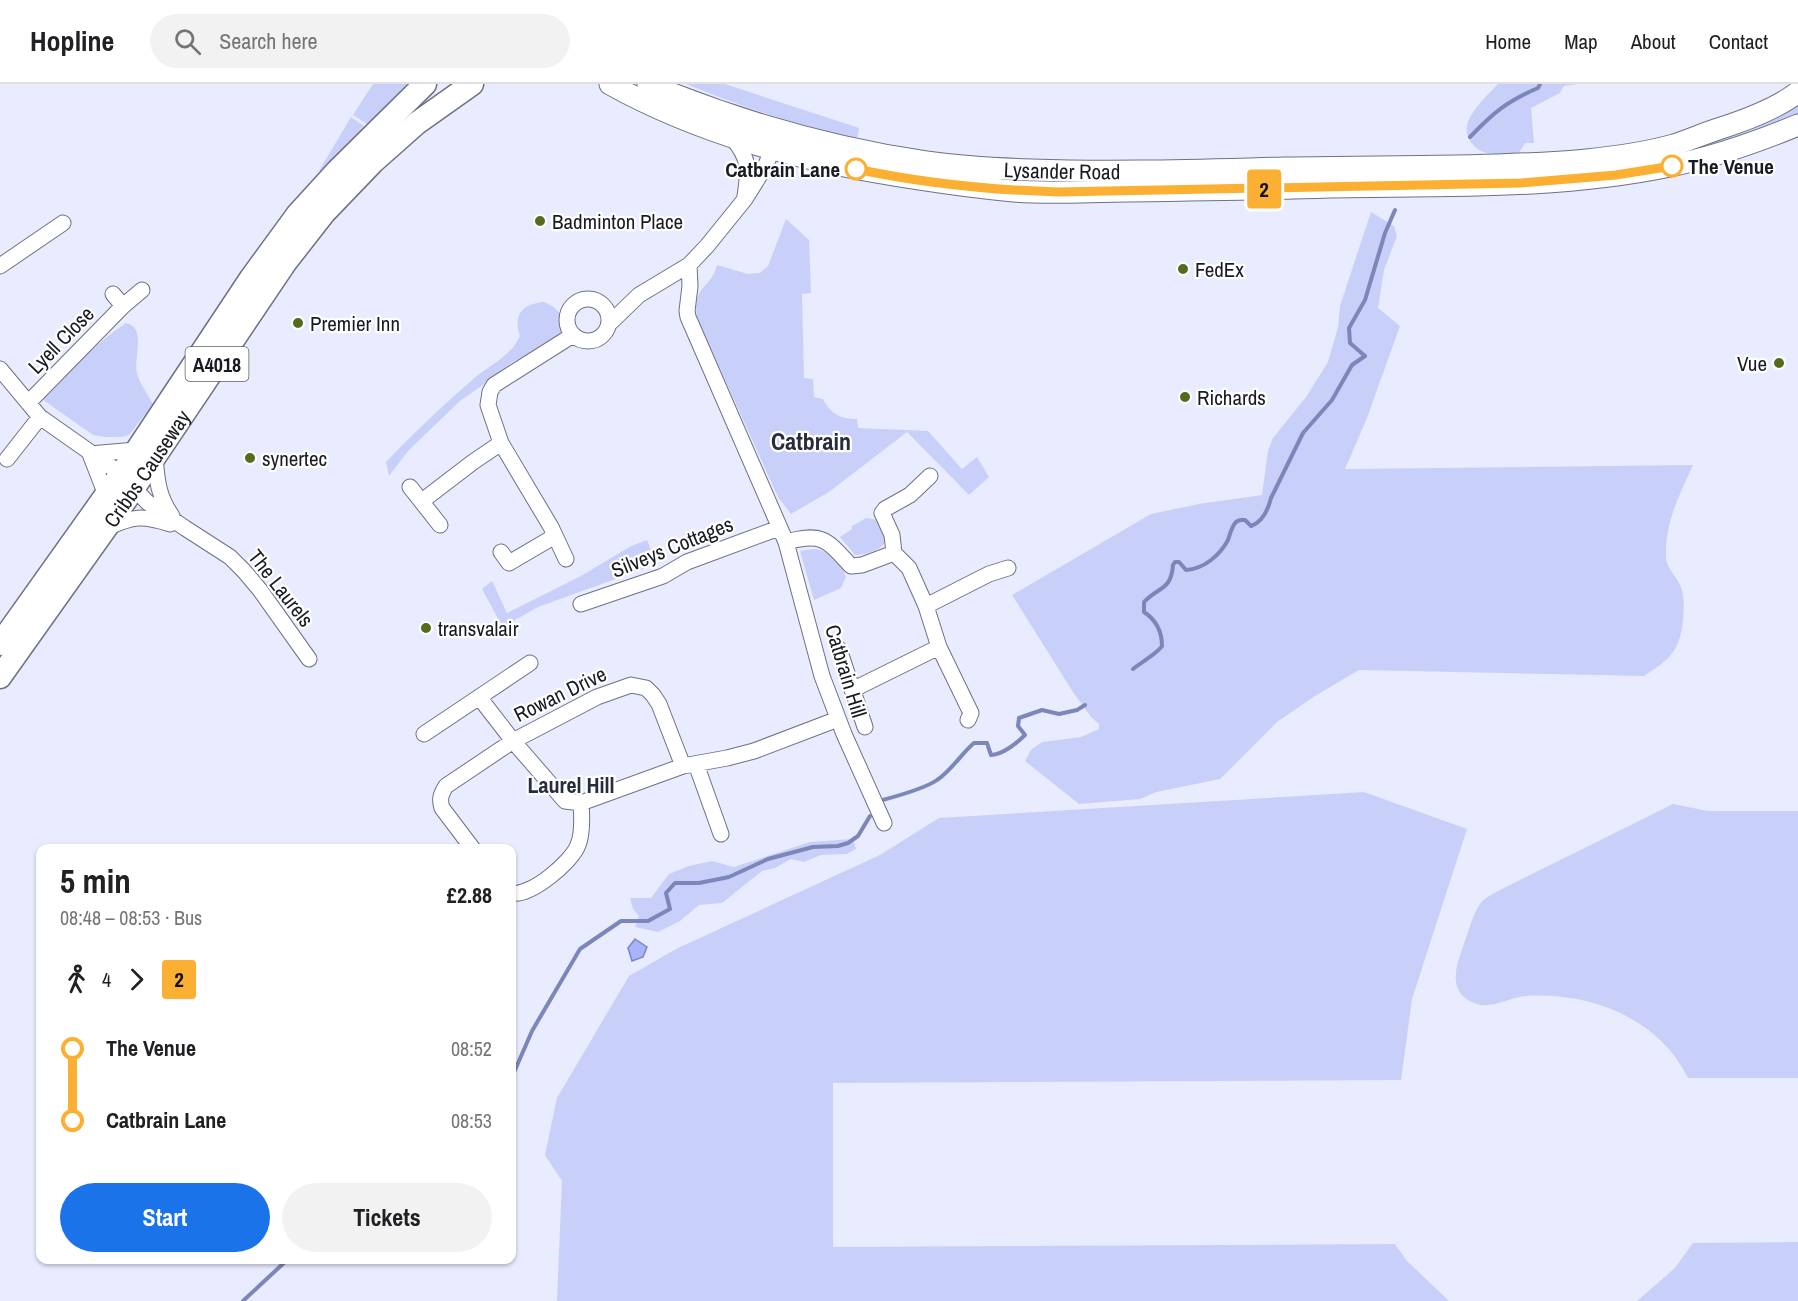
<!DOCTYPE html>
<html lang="en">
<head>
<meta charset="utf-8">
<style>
	body { margin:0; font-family:"Archivo Narrow",sans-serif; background:#f2f2f2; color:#202124; height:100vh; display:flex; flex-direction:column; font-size:22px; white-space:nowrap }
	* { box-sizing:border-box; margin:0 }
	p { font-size:20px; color:#757577 }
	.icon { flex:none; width:33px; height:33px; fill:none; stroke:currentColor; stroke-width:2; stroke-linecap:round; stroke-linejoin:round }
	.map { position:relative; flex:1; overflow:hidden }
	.panel { position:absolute; left:36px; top:760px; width:480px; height:420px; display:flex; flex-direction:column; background:#fff; border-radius:12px; box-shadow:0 2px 4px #0004 }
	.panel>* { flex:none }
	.badge { padding:0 12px; border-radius:4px; font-size:21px; line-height:39px }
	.map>.badge { position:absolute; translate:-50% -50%; box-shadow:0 0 0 3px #fff }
	.legs { display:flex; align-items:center; gap:9px; height:66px; padding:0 24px; font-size:20px }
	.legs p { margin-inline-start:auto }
	.head { display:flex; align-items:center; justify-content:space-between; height:102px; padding:0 24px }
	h1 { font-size:33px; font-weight:800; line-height:45px }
	.cta { display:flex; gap:12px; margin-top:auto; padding:12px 24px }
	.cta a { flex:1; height:69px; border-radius:36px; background:#1a73e8; color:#fff; font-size:24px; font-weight:800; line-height:69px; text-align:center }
	.cta a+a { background:#f2f2f2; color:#202124 }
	ul { padding:0 24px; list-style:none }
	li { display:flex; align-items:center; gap:21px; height:72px; font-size:22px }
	li i { display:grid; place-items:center; width:9px; height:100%; margin:0 8px; background:currentColor }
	li i::after { content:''; width:15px; height:15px; margin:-8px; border:4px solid; border-radius:50%; background:#fff }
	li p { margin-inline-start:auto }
	li:first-child i { background:linear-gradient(#0000 50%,currentColor 0) }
	li:last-child i { background:linear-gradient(currentColor 50%,#0000 0) }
	header { display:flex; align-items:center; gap:36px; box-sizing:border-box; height:84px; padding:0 30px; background:#fff; border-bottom:2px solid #e0e0e0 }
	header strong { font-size:28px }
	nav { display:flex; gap:33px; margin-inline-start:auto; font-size:21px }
	.search { width:420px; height:54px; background:#f2f2f2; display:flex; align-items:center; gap:15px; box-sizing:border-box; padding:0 21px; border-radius:33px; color:#757577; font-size:22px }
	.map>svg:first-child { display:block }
	.green { fill:#c8d0f9 }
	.water { fill:#a8b4f9; stroke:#7d86b9; stroke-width:1.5 }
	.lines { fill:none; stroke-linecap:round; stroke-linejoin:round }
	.stream { stroke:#7d86b9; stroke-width:4 }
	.street-casing { stroke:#6d7184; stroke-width:17 }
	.secondary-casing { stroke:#6d7184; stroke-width:23 }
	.primary-casing { stroke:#6d7184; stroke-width:25 }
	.street { stroke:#fff; stroke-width:15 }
	.secondary { stroke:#fff; stroke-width:21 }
	.primary { stroke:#fff; stroke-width:22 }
	.line-1-casing { stroke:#fff; stroke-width:14 }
	.line-1 { stroke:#fbb033; stroke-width:9 }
	.stop-1-dot { fill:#fff; stroke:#fbb033; stroke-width:3 }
	.poi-dot { fill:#526b1d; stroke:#fff; stroke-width:2 }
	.labels { text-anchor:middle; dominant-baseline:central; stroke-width:4.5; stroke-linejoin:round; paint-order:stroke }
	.shield { fill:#fff; stroke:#5e5f65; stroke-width:1.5 }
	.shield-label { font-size:20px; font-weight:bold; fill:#191b23 }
	.stop-label { font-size:21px; font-weight:bold; fill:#191b23; stroke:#fff; text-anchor:start }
	.street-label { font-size:21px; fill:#191b23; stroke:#fff }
	.poi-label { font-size:21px; fill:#191b23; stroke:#fff; text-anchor:start }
	.neighbourhood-label { font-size:22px; font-weight:bold; fill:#292c3d; stroke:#fff }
	.quarter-label { font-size:24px; font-weight:bold; fill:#292c3d; stroke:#fff }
</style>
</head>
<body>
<header>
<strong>Hopline</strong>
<div class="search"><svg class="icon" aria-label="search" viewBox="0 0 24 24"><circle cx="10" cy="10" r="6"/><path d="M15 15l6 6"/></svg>Search here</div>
<nav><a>Home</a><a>Map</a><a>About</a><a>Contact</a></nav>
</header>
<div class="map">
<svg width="1798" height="1217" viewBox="0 0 1798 1217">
	<rect width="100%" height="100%" fill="#e8ecfe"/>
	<path class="green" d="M373 0H411L386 26 367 40 353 31Z
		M686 0H725L859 44 857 55C798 41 742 23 686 0Z
		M1498 0H1577L1564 2 1560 9 1531 24 1534 59H1525L1519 69C1500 70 1478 74 1469 55 1467 51 1466 46 1467 41 1471 26 1488 11 1498 0Z
		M1798 17V34L1694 69 1663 71Z
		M351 33 364 42C350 56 342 80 324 89L319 87Z
		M1371 128 1394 142 1397 152 1384 186 1378 224 1400 242 1367 334 1345 385 1693 381C1679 412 1665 438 1666 473 1666 485 1679 494 1682 506 1686 519 1683 553 1675 565 1668 577 1656 584 1644 592L1359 586 1315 612 1277 638 1220 695 1156 708 1140 715 1079 720 1025 677 1031 666 1042 658 1081 653 1099 645V640L1091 633 1073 608 1012 511 1151 430 1199 420 1262 411 1268 367 1273 354 1306 313 1328 278 1338 243 1340 222Z
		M786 135 809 156 811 209 802 210 804 294 813 295 814 313 823 315C831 330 840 335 857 335L858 344 928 347 962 385 977 373 989 393 969 411 907 348 829 408 791 430 778 413 697 234C692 200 710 207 717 181L748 190 760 189 768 182Z
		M544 218C559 224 568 235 560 251L541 264 511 279 483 301 460 317 408 367 389 392 386 378C413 350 440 324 470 298 486 283 511 273 520 252 513 231 522 220 544 218Z
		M126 239C147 243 133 275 137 290 140 300 148 311 153 320L129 351 121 353H105L93 351 42 315C69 288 94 260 126 239Z
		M866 434 878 436C880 442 886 450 885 456 885 466 863 471 855 471L840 453 852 445V442Z
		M647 456 657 480 538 523 506 541H502L500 538 482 505 492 497 507 529 581 492 631 462Z
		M814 465C828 466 843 480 846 493L841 504 814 516 800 467Z
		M1364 708 1467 745 1412 915 1401 996 833 999V1163L1395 1160 1407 1177 1449 1217H557L562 1097 545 1071 557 1014 629 892 676 865 880 771 939 734Z
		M1673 720 1708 727H1798V994H1688C1659 934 1590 908 1526 912 1510 913 1492 925 1477 920 1443 908 1458 878 1466 854 1470 843 1473 830 1480 820 1484 814 1493 810 1498 807Z
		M853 755 856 765 847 770 821 771 804 778 791 775 775 784 762 787 722 819 699 821 680 837 658 848 635 843 639 832 633 825 630 814H651L669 790 689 782 712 777 734 783 810 758Z
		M1798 1158V1217H1637L1675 1184 1693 1159Z"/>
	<path class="water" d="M635 855 647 863 643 873 632 877 628 864Z"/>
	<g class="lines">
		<path class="stream" d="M1470 53C1493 29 1507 17 1538 4L1540 0
			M1133 585C1140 579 1158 569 1162 562 1162 547 1156 536 1144 528V518C1159 502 1171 507 1173 481L1175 478H1179L1186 486C1204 485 1220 471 1228 456 1230 450 1232 442 1236 438 1239 435 1242 436 1245 436L1251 442C1263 438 1268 426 1271 414L1303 349 1332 316 1352 281 1365 272 1350 259 1349 244 1365 216 1385 149 1395 126
			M879 717C894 713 926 704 937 696 951 687 961 670 974 659H987L991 671C1002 671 1017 659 1025 651L1018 642 1019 634 1042 626 1059 630 1077 626 1085 621
			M512 993 532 947 580 865 621 837H648L670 825 666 809 675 799H699L729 793 768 775 813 763 838 762 848 759 858 752 870 732
			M243 1217 287 1176"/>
		<defs>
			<path id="street" d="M732 54C750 74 749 87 745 112
				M689 181 690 202 687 227 688 233 786 458 822 592 844 650 884 739
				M0 182 63 139
				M113 210 123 222
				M567 236a21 21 0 1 1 42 0a21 21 0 1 1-42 0Z
				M609 240 639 211 689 181 707 162 745 115 765 83 772 66 770 57
				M0 285 40 333 121 390 147 418 185 444 230 473 244 487 260 506 309 575
				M28 319 123 222 142 206
				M90 370 136 366
				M90 370 106 411
				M155 373C157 396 158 412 172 432
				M7 375 40 333
				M410 403 440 441
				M422 417 473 378 501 359
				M107 444C133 432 143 431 170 440
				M786 458C823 448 827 456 851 482L862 481 894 469 909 484 926 522 939 563 971 629 968 636
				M501 468 509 479 555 452
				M894 469 892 451 882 429 885 425 910 411 930 392
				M566 475 551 443 501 359 488 321 490 308 494 301 573 251
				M581 520 663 492 687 478 779 444
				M926 522 989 490 1008 484
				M839 565 865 643
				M852 606 939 563
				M479 613 513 657 565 717 581 719 683 682 727 674 754 667 838 635
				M424 650 530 579
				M696 680 721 750
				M473 765 442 724C439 715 441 710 446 702L513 657 597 613 631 601 646 604 653 611 659 620 683 682
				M512 809C530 813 572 778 578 761 583 749 582 732 581 719"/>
			<g id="secondary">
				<path d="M610 0C700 50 799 76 899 92 937 98 975 104 1014 107 1052 110 1091 107 1129 107 1196 106 1263 105 1330 103 1443 101 1560 105 1670 82 1714 73 1757 58 1798 41"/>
				<path id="s1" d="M648 0C737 37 831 64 926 78 961 83 996 85 1032 86 1116 89 1201 86 1285 84 1356 83 1427 83 1498 81 1555 79 1619 76 1674 61 1689 56 1703 50 1718 45 1743 37 1778 24 1798 8"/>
			</g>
			<g id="primary">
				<path d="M0 560 121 390 251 194 297 131 338 86 425 0"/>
				<path id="s2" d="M0 593 125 417 285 179 324 129 373 78 417 39 472 0"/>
			</g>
		</defs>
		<use href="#street" class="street-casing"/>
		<use href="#secondary" class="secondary-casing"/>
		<use href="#primary" class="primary-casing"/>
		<use href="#street" class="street"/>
		<use href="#secondary" class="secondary"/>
		<use href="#primary" class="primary"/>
	</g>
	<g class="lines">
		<defs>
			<path id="line-1" d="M856 85C922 99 990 106 1058 108L1521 99 1616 91 1672 82"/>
		</defs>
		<use href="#line-1" class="line-1-casing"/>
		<use href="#line-1" class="line-1"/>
	</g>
	<g class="stop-1-dot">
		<circle cx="1672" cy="82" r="10"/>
		<circle cx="856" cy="85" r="10"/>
	</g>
	<g class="poi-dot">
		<circle cx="540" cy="137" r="6"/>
		<circle cx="1183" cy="185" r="6"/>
		<circle cx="298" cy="239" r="6"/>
		<circle cx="1779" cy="279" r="6"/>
		<circle cx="1185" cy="313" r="6"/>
		<circle cx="250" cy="374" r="6"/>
		<circle cx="426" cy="544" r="6"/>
	</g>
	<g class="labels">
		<rect class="shield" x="185.5" y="263" width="63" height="34" rx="4.5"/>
		<g class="shield-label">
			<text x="217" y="280">A4018</text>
		</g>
		<g class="stop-label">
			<text x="1688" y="82">The Venue</text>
			<text x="840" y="85" text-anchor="end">Catbrain Lane</text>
		</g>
		<g class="street-label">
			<text stroke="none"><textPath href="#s1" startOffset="426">Lysander Road</textPath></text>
			<text transform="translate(61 256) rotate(-46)">Lyell Close</text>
			<text stroke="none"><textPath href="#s2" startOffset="255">Cribbs Causeway</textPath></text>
			<text transform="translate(672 463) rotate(-22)">Silveys Cottages</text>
			<text transform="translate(281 504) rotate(52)">The Laurels</text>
			<text transform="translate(846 587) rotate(73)">Catbrain Hill</text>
			<text transform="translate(560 610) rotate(-26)">Rowan Drive</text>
		</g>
		<g class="poi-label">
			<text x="552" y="137">Badminton Place</text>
			<text x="1195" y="185">FedEx</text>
			<text x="310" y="239">Premier Inn</text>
			<text x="1767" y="279" text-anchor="end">Vue</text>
			<text x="1197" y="313">Richards</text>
			<text x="262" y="374">synertec</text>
			<text x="438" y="544">transvalair</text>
		</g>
		<g class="neighbourhood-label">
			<text x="571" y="701">Laurel Hill</text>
		</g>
		<g class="quarter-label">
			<text x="811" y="357">Catbrain</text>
		</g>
	</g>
</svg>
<b class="badge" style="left:1264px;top:105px;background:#fbb033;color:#111">2</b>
<section class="panel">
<div class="head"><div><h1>5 min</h1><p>08:48 – 08:53 · Bus</p></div><b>£2.88</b></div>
<div class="legs"><svg class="icon" aria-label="walk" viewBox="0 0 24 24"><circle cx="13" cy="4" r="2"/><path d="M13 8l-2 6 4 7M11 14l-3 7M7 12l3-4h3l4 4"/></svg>4<svg class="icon" aria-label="forward" viewBox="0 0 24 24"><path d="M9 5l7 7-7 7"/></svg><b class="badge" style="background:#fbb033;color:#111">2</b></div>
<ul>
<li><i style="color:#fbb033"></i><b>The Venue</b><p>08:52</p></li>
<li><i style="color:#fbb033"></i><b>Catbrain Lane</b><p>08:53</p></li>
</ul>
<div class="cta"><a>Start</a><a>Tickets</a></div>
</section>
</div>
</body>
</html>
